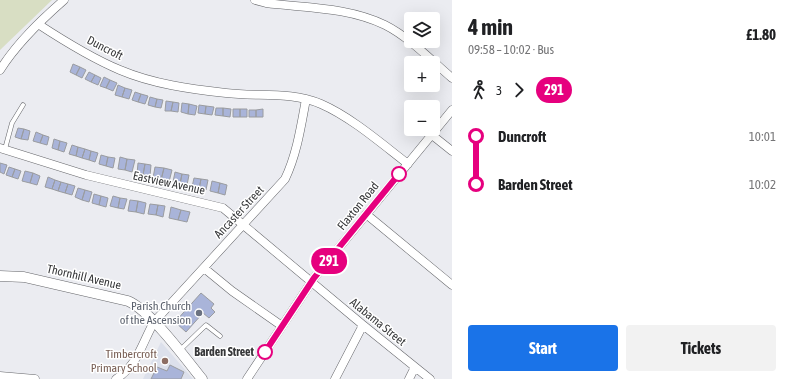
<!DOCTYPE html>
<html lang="en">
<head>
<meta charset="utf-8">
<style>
	body { margin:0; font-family:"Asap Condensed",sans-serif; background:#f2f2f2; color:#202124; height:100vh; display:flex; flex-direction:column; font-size:15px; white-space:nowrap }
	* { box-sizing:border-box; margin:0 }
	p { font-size:13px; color:#757577 }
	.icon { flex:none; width:22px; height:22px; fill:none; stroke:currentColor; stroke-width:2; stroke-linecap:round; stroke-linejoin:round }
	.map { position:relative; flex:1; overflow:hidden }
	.sheet { display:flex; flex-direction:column; background:#fff; width:340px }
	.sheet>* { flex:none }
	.badge { padding:0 8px; border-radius:13px; font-size:14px; line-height:26px }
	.controls { position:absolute; left:404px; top:12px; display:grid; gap:8px }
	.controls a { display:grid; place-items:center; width:36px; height:36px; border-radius:4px; background:#fff; box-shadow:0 4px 16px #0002; font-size:20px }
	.map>.badge { position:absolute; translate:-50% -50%; box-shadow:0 0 0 2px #fff }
	.legs { display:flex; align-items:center; gap:6px; height:44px; padding:0 16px; font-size:13px }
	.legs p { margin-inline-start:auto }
	.headline { display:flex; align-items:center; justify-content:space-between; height:68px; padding:0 16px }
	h1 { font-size:22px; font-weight:700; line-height:30px }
	.button { display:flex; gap:8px; margin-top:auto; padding:8px 16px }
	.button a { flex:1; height:46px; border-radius:4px; background:#1a73e8; color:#fff; font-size:16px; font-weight:700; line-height:46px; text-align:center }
	.button a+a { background:#f2f2f2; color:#202124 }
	ul { padding:0 16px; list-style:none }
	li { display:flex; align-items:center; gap:14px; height:48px; font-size:15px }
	li i { display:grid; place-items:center; width:6px; height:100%; margin:0 5px; background:currentColor }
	li i::after { content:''; width:10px; height:10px; margin:-5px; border:3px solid; border-radius:50%; background:#fff }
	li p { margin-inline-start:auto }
	li:first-child i { background:linear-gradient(#0000 50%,currentColor 0) }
	li:last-child i { background:linear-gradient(currentColor 50%,#0000 0) }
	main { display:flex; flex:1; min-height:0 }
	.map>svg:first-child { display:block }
	.built { fill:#dce0eb }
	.green { fill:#d8dec3 }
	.building { fill:#a9b4d9; stroke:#9a9ca0 }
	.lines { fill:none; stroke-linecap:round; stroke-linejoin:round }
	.service-casing { stroke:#65666a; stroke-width:5 }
	.minor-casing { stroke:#65666a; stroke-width:9 }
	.tertiary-casing { stroke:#65666a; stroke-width:11 }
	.service { stroke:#fff; stroke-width:4 }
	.minor { stroke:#fff; stroke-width:8 }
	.tertiary { stroke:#fff; stroke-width:10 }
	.line-1-casing { stroke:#fff; stroke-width:9 }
	.line-1 { stroke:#e6007e; stroke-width:6 }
	.stop-1-dot { fill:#fff; stroke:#e6007e; stroke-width:2 }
	.worship-dot { fill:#6b7280; stroke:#fff; stroke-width:1.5 }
	.education-dot { fill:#8d6e63; stroke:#fff; stroke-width:1.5 }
	.labels { text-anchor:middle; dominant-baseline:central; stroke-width:3; stroke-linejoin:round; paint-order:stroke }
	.street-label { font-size:12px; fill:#37383a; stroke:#fff }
	.worship-label { font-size:12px; fill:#5b616d; stroke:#fff; text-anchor:end }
	.stop-label { font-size:12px; font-weight:bold; fill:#37383a; stroke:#fff; text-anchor:end }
	.education-label { font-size:12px; fill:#785e54; stroke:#fff; text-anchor:end }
</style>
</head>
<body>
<main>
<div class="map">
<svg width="452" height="379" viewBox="0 0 452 379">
	<rect width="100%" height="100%" fill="#ebecf1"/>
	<path class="built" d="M161 342 193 379H143Z"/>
	<path class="green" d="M0 0H52L0 50Z"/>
	<path class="building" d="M73 64 80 67 76 75 70 72Z
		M80 67 86 70 82 78 76 75Z
		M89 72 95 75 91 82 85 79Z
		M95 75 101 78 98 85 91 82Z
		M104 77 110 80 106 88 100 86Z
		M110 80 117 83 113 91 106 88Z
		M118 85 125 88 122 97 115 95Z
		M125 88 132 90 129 99 122 97Z
		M135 92 141 94 138 102 132 100Z
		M141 94 148 96 145 104 138 102Z
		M150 97 157 99 155 107 148 105Z
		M157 99 163 100 161 108 155 107Z
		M166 101 173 102 171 111H165Z
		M173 102 179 103 178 112 171 111Z
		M182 103 189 104 188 114 181 112Z
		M189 104 197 106 195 115 188 114Z
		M199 105 206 106 205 114 198 113Z
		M206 106 214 107 212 115 205 114Z
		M216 108H223V116L215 115Z
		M223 108 231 109 230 117 223 116Z
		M233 109H240V117H233Z
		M240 109H247V117H240Z
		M263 109V117H256V110Z
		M249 110H256V117H249Z
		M18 128 24 129 21 139 15 137Z
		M24 129 30 131 28 140 21 139Z
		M36 132 43 135 40 143 33 141Z
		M43 135 49 137 47 145 40 143Z
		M54 139 60 141 58 150 52 148Z
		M60 141 67 143 64 152 58 150Z
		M72 145 78 147 76 156 69 154Z
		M78 147 85 149 82 158 76 156Z
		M85 149 91 151 89 160 82 158Z
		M91 151 98 153 95 162 89 160Z
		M101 155 108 157 106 166 99 164Z
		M108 157 115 158 113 168 106 166Z
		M120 157 127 159 125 170 118 169Z
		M127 159 135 160 132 172 125 170Z
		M0 163 7 165 4 174 0 172Z
		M138 163 145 164 143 175 137 174Z
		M145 164 151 165 150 176 143 175Z
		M9 167 15 169 12 177 6 175Z
		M155 167 164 168 161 180 153 178Z
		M164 168 172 170 169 182 161 180Z
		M15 169 21 171 18 179 12 177Z
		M25 171 33 173 30 183 22 181Z
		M175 172 182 174 180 184 173 182Z
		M33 173 40 176 37 185 30 183Z
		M182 174 189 175 187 185 180 184Z
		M48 177 55 180 52 189 45 187Z
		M194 178 201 179 199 189 192 187Z
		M201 179 208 180 206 190 199 189Z
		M55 180 61 182 58 191 52 189Z
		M212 181 220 183 218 193 210 191Z
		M61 182 68 184 65 193 58 191Z
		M220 183 227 185 225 195 218 193Z
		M68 184 75 186 72 195 65 193Z
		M78 188 85 190 82 200 75 197Z
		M85 190 92 192 89 202 82 200Z
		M94 194 101 196 99 205 92 203Z
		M101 196 108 198 106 207 99 205Z
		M113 196 120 198 118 208 110 206Z
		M120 198 127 199 124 209 118 208Z
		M130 200 138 201 136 212 128 211Z
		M138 201 146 203 144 214 136 212Z
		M150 204 158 205 156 215 148 214Z
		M158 205 165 206 163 217 156 215Z
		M171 207 181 210 178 220 169 218Z
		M181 210 190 212 187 222 178 220Z
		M201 293 214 304 211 308 215 312 209 318 203 313 186 332 175 322Z
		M170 365 184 372 181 379H151L157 367 167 371Z"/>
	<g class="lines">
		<defs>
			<path id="service" d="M5 149 12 123 23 105
				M180 350 206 325 220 336"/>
			<path id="minor" d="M255 0 266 3C306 8 348 7 385 25 409 37 432 61 452 78
				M38 24C64 41 91 58 120 70 153 84 190 89 226 93 258 97 290 91 321 104 351 117 382 144 408 164
				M0 70C17 43 40 21 64 0
				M432 135 452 151
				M0 148 86 175 223 208 363 325 430 379
				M366 214 452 285
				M204 268 232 291 282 326
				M0 376 35 379
				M116 379C138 365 142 343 154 322L285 179C297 154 301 126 306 99
				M247 379 314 278 452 110
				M335 379 363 325
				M409 379 415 367"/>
			<path id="tertiary" d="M0 276 24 277 128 301C151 311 185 358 202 379"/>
		</defs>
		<use href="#service" class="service-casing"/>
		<use href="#minor" class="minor-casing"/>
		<use href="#tertiary" class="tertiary-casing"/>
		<use href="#service" class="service"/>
		<use href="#minor" class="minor"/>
		<use href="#tertiary" class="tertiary"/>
	</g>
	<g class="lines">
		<defs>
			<path id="line-1" d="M265 352 314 278 399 174"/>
		</defs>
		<use href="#line-1" class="line-1-casing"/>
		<use href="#line-1" class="line-1"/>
	</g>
	<g class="stop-1-dot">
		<circle cx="399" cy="174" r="7"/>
		<circle cx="265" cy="352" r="7"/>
	</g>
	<circle class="worship-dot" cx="199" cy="313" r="4"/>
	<circle class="education-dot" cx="165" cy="361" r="4"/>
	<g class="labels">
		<g class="street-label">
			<text transform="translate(105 48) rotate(27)">Duncroft</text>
			<text transform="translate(169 183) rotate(12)">Eastview Avenue</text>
			<text transform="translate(358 206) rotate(-51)">Flaxton Road</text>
			<text transform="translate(239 212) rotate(-47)">Ancaster Street</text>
			<text transform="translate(84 277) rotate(13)">Thornhill Avenue</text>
			<text transform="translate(378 322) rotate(39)">Alabama Street</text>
		</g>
		<g class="worship-label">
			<text x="191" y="306">Parish Church<tspan x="191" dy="14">of the Ascension</tspan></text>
		</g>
		<g class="stop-label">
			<text x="254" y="352">Barden Street</text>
		</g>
		<g class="education-label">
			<text x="157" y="354">Timbercroft<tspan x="157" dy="14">Primary School</tspan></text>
		</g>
	</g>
</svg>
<div class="controls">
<a><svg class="icon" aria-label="layers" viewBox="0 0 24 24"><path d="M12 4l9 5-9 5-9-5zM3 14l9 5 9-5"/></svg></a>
<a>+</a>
<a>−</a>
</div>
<b class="badge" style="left:329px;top:261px;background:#e6007e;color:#fff">291</b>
</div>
<section class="sheet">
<div class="headline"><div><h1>4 min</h1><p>09:58 – 10:02 · Bus</p></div><b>£1.80</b></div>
<div class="legs"><svg class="icon" aria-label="walk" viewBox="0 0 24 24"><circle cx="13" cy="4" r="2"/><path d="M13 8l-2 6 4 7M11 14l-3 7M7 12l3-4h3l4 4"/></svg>3<svg class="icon" aria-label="forward" viewBox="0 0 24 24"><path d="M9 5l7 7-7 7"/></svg><b class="badge" style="background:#e6007e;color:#fff">291</b></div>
<ul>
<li><i style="color:#e6007e"></i><b>Duncroft</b><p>10:01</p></li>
<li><i style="color:#e6007e"></i><b>Barden Street</b><p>10:02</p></li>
</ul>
<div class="button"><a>Start</a><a>Tickets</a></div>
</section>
</main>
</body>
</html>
